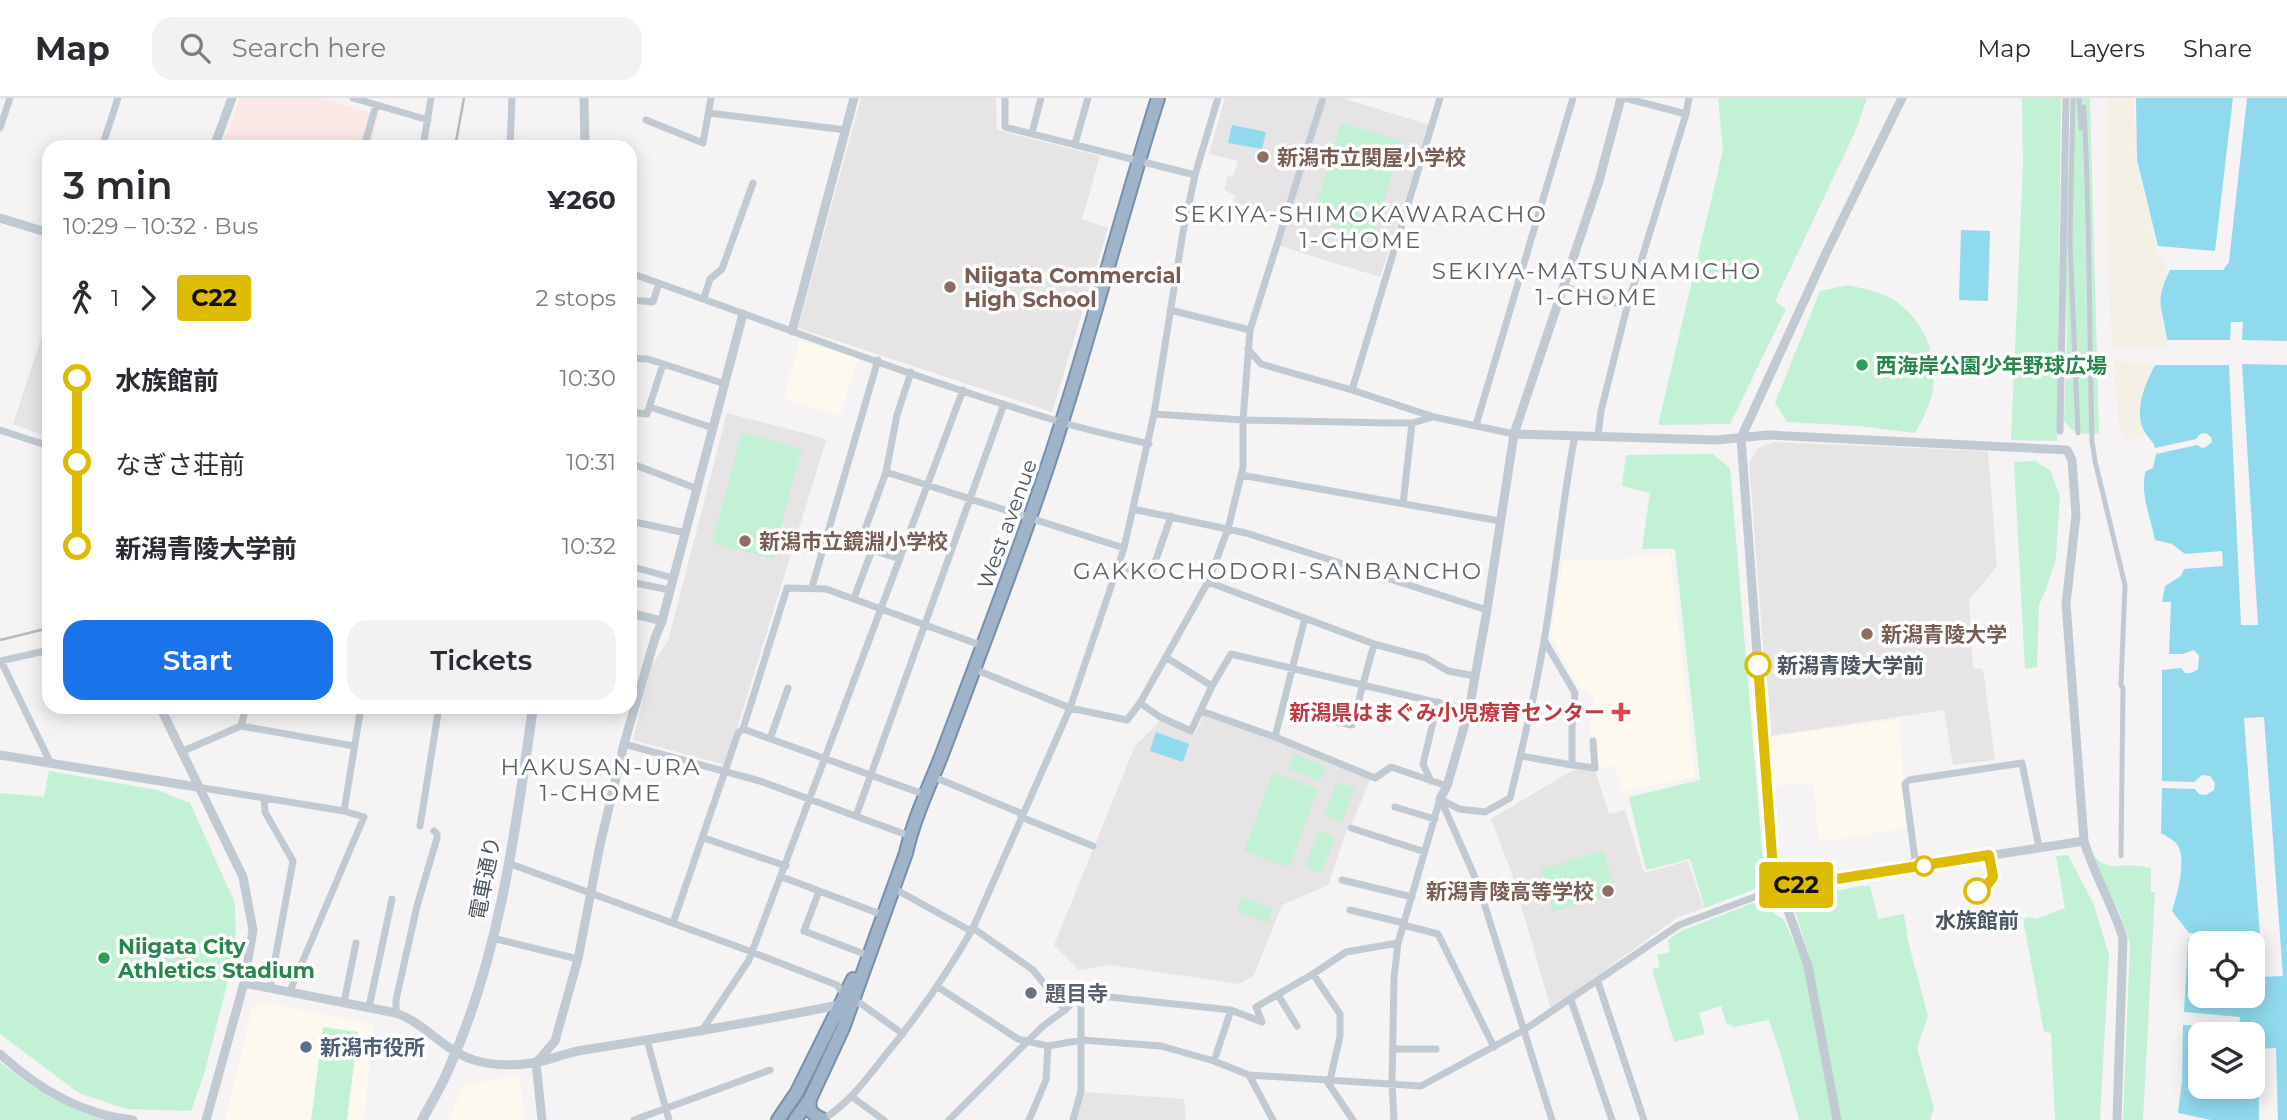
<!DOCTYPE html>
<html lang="en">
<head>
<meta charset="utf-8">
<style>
	body { margin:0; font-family:Montserrat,"Noto Sans JP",sans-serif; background:#f2f2f3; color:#2b2b33; height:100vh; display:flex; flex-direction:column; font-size:26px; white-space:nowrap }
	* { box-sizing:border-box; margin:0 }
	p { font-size:23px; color:#7c7c81 }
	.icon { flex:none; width:38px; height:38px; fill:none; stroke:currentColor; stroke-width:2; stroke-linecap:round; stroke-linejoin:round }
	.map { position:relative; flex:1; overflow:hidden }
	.sheet { position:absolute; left:42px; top:42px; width:595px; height:574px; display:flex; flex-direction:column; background:#fff; border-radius:21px; box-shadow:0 4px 18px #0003 }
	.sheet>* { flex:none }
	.badge { padding:0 14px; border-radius:5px; font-size:24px; line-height:46px }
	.buttons { position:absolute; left:2188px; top:833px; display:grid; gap:14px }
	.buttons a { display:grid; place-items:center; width:77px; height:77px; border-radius:14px; background:#fff; box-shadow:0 4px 18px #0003; font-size:35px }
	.map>.badge { position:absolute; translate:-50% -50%; box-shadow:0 0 0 4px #fff }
	.legs { display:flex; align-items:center; gap:10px; height:77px; padding:0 21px; font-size:23px }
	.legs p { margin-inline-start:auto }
	.head { display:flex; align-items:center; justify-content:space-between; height:119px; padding:0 21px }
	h1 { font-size:38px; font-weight:600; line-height:52px }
	.primary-button { display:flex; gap:14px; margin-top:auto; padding:14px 21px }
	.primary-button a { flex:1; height:80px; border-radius:21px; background:#1a73e8; color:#fff; font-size:28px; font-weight:600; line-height:80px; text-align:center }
	.primary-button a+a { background:#f2f2f3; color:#2b2b33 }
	ul { padding:0 21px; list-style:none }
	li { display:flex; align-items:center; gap:24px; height:84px; font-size:26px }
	li i { display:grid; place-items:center; width:10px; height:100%; margin:0 9px; background:currentColor }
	li i::after { content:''; width:18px; height:18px; margin:-9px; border:5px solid; border-radius:50%; background:#fff }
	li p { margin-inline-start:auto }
	li:first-child i { background:linear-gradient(#0000 50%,currentColor 0) }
	li:last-child i { background:linear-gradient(currentColor 50%,#0000 0) }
	header { display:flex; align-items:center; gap:42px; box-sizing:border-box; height:98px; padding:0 35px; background:#fff; border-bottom:2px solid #e1e1e2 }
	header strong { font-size:33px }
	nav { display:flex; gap:38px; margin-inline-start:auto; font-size:24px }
	.search { width:490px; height:63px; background:#f2f2f3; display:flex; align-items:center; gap:18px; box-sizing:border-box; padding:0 24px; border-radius:21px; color:#7c7c81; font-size:26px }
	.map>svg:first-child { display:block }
	.commercial { fill:#fdf9ef }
	.education { fill:#e6e4e5 }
	.medical { fill:#fce8e6 }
	.green { fill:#c3f1d5 }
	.sand { fill:#f5f0e5 }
	.water { fill:#90daee; fill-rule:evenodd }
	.pier { fill:#f5f3f3 }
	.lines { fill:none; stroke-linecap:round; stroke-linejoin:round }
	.trunk-casing { stroke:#7690ad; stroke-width:16 }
	.pedestrian { stroke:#c1cad2; stroke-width:5 }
	.minor { stroke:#c1cad2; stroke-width:7 }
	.tertiary { stroke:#c1cad2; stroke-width:9 }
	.secondary { stroke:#c1cbd6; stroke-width:10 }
	.trunk { stroke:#9fb4c9; stroke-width:12 }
	.rail { stroke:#b5b8bd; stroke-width:2.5 }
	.line-1-casing { stroke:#fff; stroke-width:16 }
	.line-1 { stroke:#db0; stroke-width:10 }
	.education-dot { fill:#8d6e63; stroke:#fff; stroke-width:2.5 }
	.leisure-dot { fill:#2e9e5b; stroke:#fff; stroke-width:2.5 }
	.stop-1-dot { fill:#fff; stroke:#db0; stroke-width:3.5 }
	.health-dot { fill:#e0444e; stroke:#fff; stroke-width:2.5 }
	.worship-dot { fill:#6b7280; stroke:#fff; stroke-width:2.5 }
	.service-dot { fill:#5c6f8a; stroke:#fff; stroke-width:2.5 }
	.labels { text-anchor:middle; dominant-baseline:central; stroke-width:7; stroke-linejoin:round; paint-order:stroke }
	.education-label { font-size:21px; font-weight:bold; fill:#785e54; stroke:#fff; text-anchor:start }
	.leisure-label { font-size:21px; font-weight:bold; fill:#27864d; stroke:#fff; text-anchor:start }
	.street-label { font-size:21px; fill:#4a5661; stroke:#fff }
	.stop-label { font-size:21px; font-weight:bold; fill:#4a5661; stroke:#fff; text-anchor:start }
	.health-label { font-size:21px; font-weight:bold; fill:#be3a42; stroke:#fff; text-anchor:end }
	.worship-label { font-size:21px; font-weight:bold; fill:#5b616d; stroke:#fff; text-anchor:start }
	.service-label { font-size:21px; font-weight:bold; fill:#4e5e75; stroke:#fff; text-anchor:start }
	.neighbourhood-label { font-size:23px; letter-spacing:2px; fill:#5f6368; stroke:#fff }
</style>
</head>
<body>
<header>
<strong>Map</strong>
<div class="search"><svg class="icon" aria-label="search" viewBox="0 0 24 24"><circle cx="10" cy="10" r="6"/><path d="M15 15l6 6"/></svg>Search here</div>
<nav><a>Map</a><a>Layers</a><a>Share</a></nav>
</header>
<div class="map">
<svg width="2287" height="1022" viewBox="0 0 2287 1022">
	<rect width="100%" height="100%" fill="#f5f3f3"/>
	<path class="commercial" d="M799 243 858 260 840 317 784 301Z
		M1670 455 1695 679 1622 693 1615 668 1597 670 1591 641 1590 618 1595 597 1578 588 1551 538 1563 463 1615 462Z
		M1899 621 1907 730 1819 744 1813 684 1772 689 1769 639Z
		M263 904 374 926 364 1022H225L252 909Z
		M516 978 519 980 525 1022H448L460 997 462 987Z"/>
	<path class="education" d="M861 0H996L997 32 1100 58 1082 121 1108 130 1052 314 798 230Z
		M1225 0H1320L1284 119 1234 104 1235 97 1224 92 1228 78 1233 79 1238 63 1209 56Z
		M1325 0H1343L1429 27 1380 179 1280 148Z
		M49 216V339L13 326Z
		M727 315 823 340 826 343 727 663 722 666 633 642 651 568 668 543Z
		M1774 344 1988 353 1997 468 1969 502 1973 570 1983 571 1995 662 1953 667 1944 612 1770 638 1749 364 1758 350Z
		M1204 616 1371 680 1352 725 1347 730 1328 787 1282 807 1254 877 1239 886 1111 867 1079 872 1054 847 1135 648 1160 623 1195 637Z
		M1573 672H1595L1609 716 1625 712 1644 775 1688 763 1704 810 1678 819 1551 911 1511 773 1491 721Z
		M1084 994 1184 1001 1186 1022H1077Z"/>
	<path class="medical" d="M240 0H321L379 17 370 49H222Z"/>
	<path class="green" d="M1718 0H1867L1856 32 1775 203 1786 211 1730 326 1658 327 1723 52Z
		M2022 0H2061L2057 343 2011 342 2023 68Z
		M2071 0H2090L2099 335C2084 337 2073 337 2064 322L2067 235 2065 155Z
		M1341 25 1402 43 1373 140 1312 122Z
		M1848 187C1863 191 1880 193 1894 202 1927 224 1943 268 1929 306 1926 316 1920 326 1915 335L1858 328 1787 324 1775 305 1820 193Z
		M742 335 802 351 772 461 712 445Z
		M1713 356 1730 370 1765 787 1705 810 1690 761 1646 772 1629 699 1700 682 1675 451H1642L1650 395 1622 388 1626 357Z
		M2035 363 2050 372 2060 398 2056 460 2047 489 2039 507 2037 569 2025 571 2014 364Z
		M1295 656 1326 669 1320 683 1289 671Z
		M49 673 157 692 190 705 235 805 236 851 205 973 191 1013 126 1011 79 995 0 936V695L44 699Z
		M1273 675 1318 691 1289 770 1244 753Z
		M1337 684 1355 690 1342 724 1324 717Z
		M1318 733 1335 739 1322 775 1305 769Z
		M1604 753 1616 796 1553 814 1541 771Z
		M2068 757 2094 807 2109 857 2100 1022H2055L2051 935 2044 934 2023 821 2029 819 2036 821 2065 810 2056 758Z
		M2094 758C2106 770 2112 769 2127 767 2134 767 2144 769 2151 770V794H2155L2143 1022H2123L2130 845 2119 813 2104 784Z
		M1870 787 1878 821 1904 816 1908 843 1928 918 1917 950 1934 1010 1930 1022H1840L1812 867 1795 813 1803 798Z
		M1242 799 1273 811 1268 825 1237 813Z
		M1753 805 1771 813 1784 822 1805 870 1834 1022H1799L1781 957 1769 922 1734 929 1726 925 1721 908 1699 915 1705 936 1674 944 1652 871 1660 869 1657 857 1670 854 1668 842 1681 833Z
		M323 929 358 934 347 1022H311Z
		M0 964C33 991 67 1011 108 1022H0Z"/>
	<path class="sand" d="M2108 0H2134L2136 59 2158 156 2168 172C2153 202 2162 218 2168 248L2112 250 2108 163Z
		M2114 263 2153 265C2143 290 2134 311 2145 337L2134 343 2126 340 2119 326Z"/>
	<path class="water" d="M2136 0H2233L2215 153 2158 148 2137 62Z
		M2247 0H2287V243L2242 242 2243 224H2231L2230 242H2167C2163 209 2153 206 2170 172H2223L2229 164Z
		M1232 27 1266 34 1262 51 1228 45Z
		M1961 132 1990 133 1988 203 1959 202Z
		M2242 266 2287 267V1022H2211L2178 1015 2182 984 2183 927 2239 930 2240 919 2184 914 2188 841 2208 842 2209 836 2189 835 2172 813C2177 797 2188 759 2176 745 2172 741 2166 738 2161 735L2162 690 2195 691 2199 696 2206 697 2214 692 2215 685 2210 678 2202 677 2194 684 2162 683V572L2181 570 2185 575H2191L2198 571 2199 558 2194 552 2183 556H2169L2171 504H2162L2165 488 2181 478 2184 471 2223 468 2222 453 2185 456 2172 446 2155 442C2151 421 2139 393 2146 373L2153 370 2156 356 2197 347 2202 350 2206 349 2212 344 2211 339 2206 335 2200 336 2196 341 2155 350C2153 343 2150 342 2146 336 2132 315 2145 286 2155 267H2229L2241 527H2258ZM2200 845H2252V898H2200ZM2200 936H2252V989H2200Z
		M1156 634 1189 646 1183 664 1150 653Z"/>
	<path class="pier" d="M2264 619 2283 878 2263 879 2244 620Z
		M2276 950 2278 1022H2259L2258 951Z"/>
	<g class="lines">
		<defs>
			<path id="trunk" d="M810 1001C808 1012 812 1017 822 1021
				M778 1022 797 994 853 881
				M795 1022 810 1001 843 930 906 755C914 719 931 685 944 651 973 574 1002 498 1029 422 1079 283 1114 140 1158 0"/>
		</defs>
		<use href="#trunk" class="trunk-casing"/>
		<path class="pedestrian" d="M2073 0 2070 144 2078 335
			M2079 0 2081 30H2085
			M2084 9C2090 120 2089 232 2092 343L2095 363 2125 487 2121 587 2123 590 2121 758"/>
		<path class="minor" d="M353 0 428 22
			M1005 0V29L1195 77
			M1625 0 1686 16
			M709 15 846 32
			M646 22 703 45 711 0
			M0 30 10 0
			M1032 35 1041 0
			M1075 46 1088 0
			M102 49 118 0
			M364 49 376 7
			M423 49 431 0
			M510 49 512 0
			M630 175C773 225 915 281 1061 324 1090 333 1120 339 1149 346
			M1563 188 1627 209
			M704 200 710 181 722 171 753 85
			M630 202 653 204 659 185
			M1170 212 1250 232
			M1248 251 1261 266 1352 292 1434 319 1514 336
			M630 260 648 261 725 286
			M1352 292 1440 0
			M650 309 713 330
			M630 314 647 316 663 266
			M1154 316 1243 322 1390 325H1412L1433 319
			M1476 327 1573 0
			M0 332 49 348
			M2060 333 2066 0
			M1598 337 1601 313 1627 209 1686 16 1689 0
			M630 365 698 391
			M886 374 1124 450
			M1241 377 1500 423
			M1403 406 1412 325
			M1133 411 1246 435 1487 512
			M630 423 686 435
			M872 452 900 461
			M1118 467 1150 479 1171 418
			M630 468 673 480
			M630 484 670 492
			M1208 484 1374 546 1426 560 1448 573 1475 578
			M812 489 878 262
			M854 500 872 452 860 445 886 374 897 317 911 274
			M1167 560 1212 588 1231 556 1469 612
			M0 563 49 552
			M1 563 50 664
			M974 571 1070 610 1127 622 1140 605 1208 484 1228 431 1243 369V322L1250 232 1323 0
			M1140 605 1160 619 1191 633 1212 588
			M1201 613 1275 639 1375 680 1391 669 1447 688
			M1331 623 1352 627 1374 546
			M241 628 354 648
			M743 631 926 697
			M1275 639 1305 520
			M770 641 788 590
			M624 646 760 683 910 738
			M181 654 241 628 246 609
			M1521 658 1572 667V629L1575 595 1544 542
			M1572 667 1595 670 1593 643
			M934 679 1023 716
			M1431 683 1423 666 1438 604
			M197 689 344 713 361 609
			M264 701 265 714 293 763 270 889
			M1440 701 1459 711 1485 714 1510 700C1523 648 1535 596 1544 543 1556 474 1562 405 1575 337
			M1441 702 1478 786 1552 1022
			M1395 709 1435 721
			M856 718 1004 306
			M1021 719 1093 748
			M420 728 439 609
			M1351 730 1425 754
			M704 740 786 768
			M508 765 752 854 837 887 851 905H860L903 936
			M1916 769 1905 686 1909 682 2022 665 2039 749
			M782 779 883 817
			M1342 782 1412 799
			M893 790 971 833
			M819 793 804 833 867 857
			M1350 812 1404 825
			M673 825 738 635 743 631 787 490 826 491 983 548
			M1403 827 1438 836 1494 949
			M973 830 1033 872 1065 912
			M492 840 578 861
			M1313 876 1340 916V938L1330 982
			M1598 884 1644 1022
			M938 889 1018 941 1048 948 1082 942 1161 948 1214 963 1249 977
			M290 893 364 719 344 713
			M1081 896 1231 912 1262 924 1256 909 1313 876 1346 854 1398 845
			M1278 897 1297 928
			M1571 902 1612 1022
			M344 904 356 845
			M369 909 392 801
			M396 915V902L417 808 437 740V736L434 733
			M701 934 749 862 963 292
			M647 942 669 1022
			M1393 951H1436
			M1214 963 1231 912
			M1326 982 1353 1022
			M852 999 884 1022
			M634 1022 770 972
			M822 1022C848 1006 864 984 883 960 917 919 947 876 973 830L1070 610 1124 450 1154 316 1183 134 1195 77 1218 0
			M949 1022 1043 928 1065 912 1081 896
			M1029 1022 1046 982 1048 948
			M1073 1022 1081 993V896
			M1273 1022 1249 977 1421 988 1524 932 1679 827 1779 790
			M1394 1022 1392 986 1394 880 1398 845 1440 701"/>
		<path class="tertiary" d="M584 0 585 49
			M214 49 232 0
			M0 120 49 135
			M792 233 854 0
			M1514 336 1716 342 1768 337 2067 352 2072 362 2076 417 2066 506 2084 743C2094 777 2113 807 2123 840L2117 1022
			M662 523 743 216
			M160 609 243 779 253 832 244 885 206 1022
			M0 657 197 689
			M1440 701 1447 688 1469 612 1487 512 1514 336 1599 83 1621 0
			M1779 790 2084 743
			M244 885 396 915C425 925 444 953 474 962 493 968 518 968 538 964 553 961 568 954 584 952 671 938 757 924 843 906
			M0 956C37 990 83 1017 133 1022
			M542 1022 536 965 555 943 578 861 600 747 624 646 655 540 662 523 630 515
			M1837 1022 1808 868 1773 771 1741 340 1826 155 1902 0"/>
		<path class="secondary" d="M422 1022C431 1005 442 988 449 970 500 857 516 730 533 609"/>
		<use href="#trunk" class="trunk"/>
		<path class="rail" d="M455 49 464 0
			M0 542 49 530"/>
	</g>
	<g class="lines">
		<defs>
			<path id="line-1" d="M1758 567 1773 771 1779 790 1989 757 1993 779 1985 790 1977 793"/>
		</defs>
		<use href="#line-1" class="line-1-casing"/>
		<use href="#line-1" class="line-1"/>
	</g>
	<g class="education-dot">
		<circle cx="1263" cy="59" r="7"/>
		<circle cx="950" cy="189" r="7"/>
		<circle cx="745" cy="443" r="7"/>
		<circle cx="1867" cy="536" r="7"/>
		<circle cx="1608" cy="793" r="7"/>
	</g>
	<g class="leisure-dot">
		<circle cx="1862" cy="267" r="7"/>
		<circle cx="104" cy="860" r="7"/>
	</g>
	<g class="stop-1-dot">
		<circle cx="1758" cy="567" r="12"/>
		<circle cx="1924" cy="768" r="9"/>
		<circle cx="1977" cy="793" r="12"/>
	</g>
	<path class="health-dot" d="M1617.5 603.5h7v7h7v7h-7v7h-7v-7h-7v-7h7z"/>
	<circle class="worship-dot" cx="1031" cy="895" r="7"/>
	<circle class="service-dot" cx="306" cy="949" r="7"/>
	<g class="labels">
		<g class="education-label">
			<text x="1277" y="59">新潟市立関屋小学校</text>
			<text x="964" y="177">Niigata Commercial<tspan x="964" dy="24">High School</tspan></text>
			<text x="759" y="443">新潟市立鏡淵小学校</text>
			<text x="1881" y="536">新潟青陵大学</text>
			<text x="1594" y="793" text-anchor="end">新潟青陵高等学校</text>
		</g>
		<g class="leisure-label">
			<text x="1876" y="267">西海岸公園少年野球広場</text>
			<text x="118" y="848">Niigata City<tspan x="118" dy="24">Athletics Stadium</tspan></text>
		</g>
		<g class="street-label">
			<text transform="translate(1007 426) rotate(-70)">West avenue</text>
			<text transform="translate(485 780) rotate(-79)">電車通り</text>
		</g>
		<g class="stop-label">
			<text x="1777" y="567">新潟青陵大学前</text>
			<text x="1977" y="822" text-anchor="middle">水族館前</text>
		</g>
		<g class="health-label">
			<text x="1605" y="614">新潟県はまぐみ小児療育センター</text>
		</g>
		<g class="worship-label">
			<text x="1045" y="895">題目寺</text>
		</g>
		<g class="service-label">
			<text x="320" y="949">新潟市役所</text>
		</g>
		<g class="neighbourhood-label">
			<text x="1361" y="116">SEKIYA-SHIMOKAWARACHO<tspan x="1361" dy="26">1-CHOME</tspan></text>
			<text x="1597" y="173">SEKIYA-MATSUNAMICHO<tspan x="1597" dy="26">1-CHOME</tspan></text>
			<text x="1278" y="473">GAKKOCHODORI-SANBANCHO</text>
			<text x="601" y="669">HAKUSAN-URA<tspan x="601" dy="26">1-CHOME</tspan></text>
		</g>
	</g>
</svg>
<div class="buttons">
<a><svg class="icon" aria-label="locate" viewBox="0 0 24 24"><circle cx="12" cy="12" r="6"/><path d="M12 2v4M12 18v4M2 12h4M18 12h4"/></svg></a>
<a><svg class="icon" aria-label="layers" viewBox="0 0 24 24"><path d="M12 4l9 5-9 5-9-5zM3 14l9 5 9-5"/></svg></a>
</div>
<b class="badge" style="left:1796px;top:787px;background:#db0;color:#111">C22</b>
<section class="sheet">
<div class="head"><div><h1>3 min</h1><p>10:29 – 10:32 · Bus</p></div><b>¥260</b></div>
<div class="legs"><svg class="icon" aria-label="walk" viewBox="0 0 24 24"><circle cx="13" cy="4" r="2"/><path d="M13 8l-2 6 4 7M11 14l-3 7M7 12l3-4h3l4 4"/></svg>1<svg class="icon" aria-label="forward" viewBox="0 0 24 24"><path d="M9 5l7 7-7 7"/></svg><b class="badge" style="background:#db0;color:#111">C22</b><p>2 stops</p></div>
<ul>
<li><i style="color:#db0"></i><b>水族館前</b><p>10:30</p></li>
<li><i style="color:#db0"></i><span>なぎさ荘前</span><p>10:31</p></li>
<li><i style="color:#db0"></i><b>新潟青陵大学前</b><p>10:32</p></li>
</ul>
<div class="primary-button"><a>Start</a><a>Tickets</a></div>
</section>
</div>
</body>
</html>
